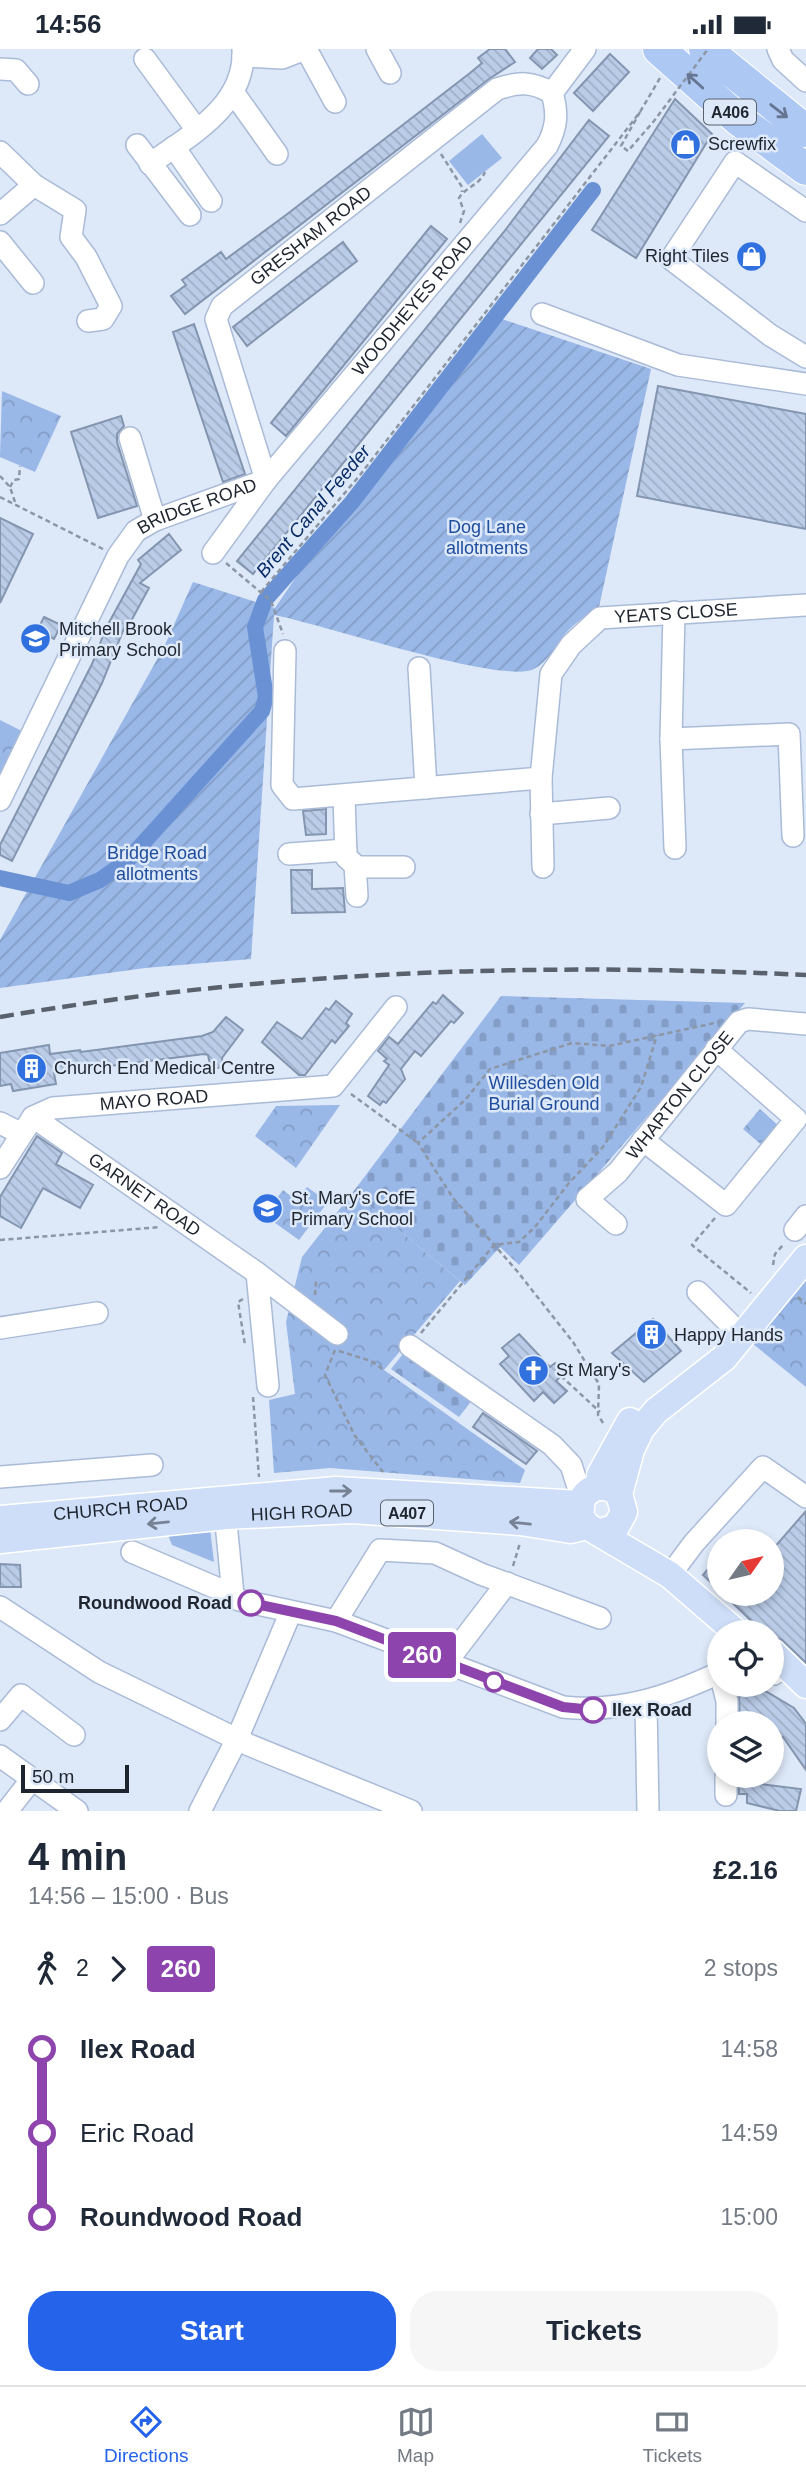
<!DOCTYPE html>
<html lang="en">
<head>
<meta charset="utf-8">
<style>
	body { margin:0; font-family:Arial,sans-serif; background:#f6f6f7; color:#1f2937; height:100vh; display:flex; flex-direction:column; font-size:26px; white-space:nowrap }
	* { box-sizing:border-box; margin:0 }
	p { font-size:23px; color:#747a83 }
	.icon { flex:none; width:38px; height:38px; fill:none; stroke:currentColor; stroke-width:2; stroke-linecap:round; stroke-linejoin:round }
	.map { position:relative; height:1762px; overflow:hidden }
	.drawer { display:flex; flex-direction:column; background:#fff; flex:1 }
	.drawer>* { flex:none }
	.badge { padding:0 14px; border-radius:5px; font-size:24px; line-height:46px }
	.needle { width:46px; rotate:56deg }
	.controls { position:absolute; left:707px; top:1480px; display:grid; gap:14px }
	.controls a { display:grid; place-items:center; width:77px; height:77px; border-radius:50%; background:#fff; box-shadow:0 4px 10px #0003; font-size:35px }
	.scale { position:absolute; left:21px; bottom:18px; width:108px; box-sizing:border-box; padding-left:7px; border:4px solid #1e252f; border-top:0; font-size:19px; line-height:24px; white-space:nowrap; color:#1e252f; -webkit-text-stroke:5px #dde8f9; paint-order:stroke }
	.map>.badge { position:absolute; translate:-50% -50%; box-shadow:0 0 0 4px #fff }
	.legs { display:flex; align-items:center; gap:10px; height:77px; padding:0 28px; font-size:23px }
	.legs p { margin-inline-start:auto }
	.head { display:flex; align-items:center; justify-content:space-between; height:119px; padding:0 28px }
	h1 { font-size:38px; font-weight:800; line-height:52px }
	.primary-button { display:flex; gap:14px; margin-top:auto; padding:14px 28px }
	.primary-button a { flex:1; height:80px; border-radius:28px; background:#2563eb; color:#fff; font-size:28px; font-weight:800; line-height:80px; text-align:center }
	.primary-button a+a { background:#f6f6f7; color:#1f2937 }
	ul { padding:0 28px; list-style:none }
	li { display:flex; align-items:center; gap:24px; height:84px; font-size:26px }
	li i { display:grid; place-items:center; width:10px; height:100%; margin:0 9px; background:currentColor }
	li i::after { content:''; width:18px; height:18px; margin:-9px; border:5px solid; border-radius:50%; background:#fff }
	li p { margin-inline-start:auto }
	li:first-child i { background:linear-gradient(#0000 50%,currentColor 0) }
	li:last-child i { background:linear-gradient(currentColor 50%,#0000 0) }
	.status { display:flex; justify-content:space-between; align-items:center; height:49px; padding:0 35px; background:#fff; direction:ltr }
	.status svg { height:19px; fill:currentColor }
	.dock { display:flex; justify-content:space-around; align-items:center; height:98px; border-top:2px solid #e0e1e3; background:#fff; font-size:19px; color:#747a83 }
	.dock a { display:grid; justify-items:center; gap:4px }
	.dock .on { color:#2563eb }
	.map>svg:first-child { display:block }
	.grass { fill:#99b7e7 }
	.cemetery { fill:url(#cemetery-stones) }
	.park { fill:url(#park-crowns) }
	.garden { fill:url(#garden-furrows) }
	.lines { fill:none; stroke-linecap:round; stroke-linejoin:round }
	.canal { stroke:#6991d3; stroke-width:16 }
	.building { fill:url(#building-back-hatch); stroke:#8495af; stroke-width:2 }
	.minor-casing { stroke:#aabbd7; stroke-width:24 }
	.major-casing { stroke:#fff; stroke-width:29 }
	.highway-casing { stroke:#fff; stroke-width:34 }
	.path { stroke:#8c96a4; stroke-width:2.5; stroke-dasharray:5 3.5; stroke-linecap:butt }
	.minor { stroke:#fff; stroke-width:21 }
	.major { stroke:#cedef8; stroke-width:26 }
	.highway { stroke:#aec8f4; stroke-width:32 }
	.rail { stroke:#59616d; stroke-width:4.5; stroke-dasharray:14 7; stroke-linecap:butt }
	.path-bridge { stroke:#8c96a4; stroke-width:2.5; stroke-dasharray:5 3.5; stroke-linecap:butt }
	.oneway { stroke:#667692 }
	.oneway2 { stroke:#768294 }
	.line-1-casing { stroke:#fff; stroke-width:16 }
	.line-1 { stroke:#8e44ad; stroke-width:10 }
	.stop-1-dot { fill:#fff; stroke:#8e44ad; stroke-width:3.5 }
	.labels { text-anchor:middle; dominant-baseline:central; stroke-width:5; stroke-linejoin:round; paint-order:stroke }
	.shield { fill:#dde8f9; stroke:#57606c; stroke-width:2 }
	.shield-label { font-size:16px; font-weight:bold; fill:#1e252f }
	.poi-label { font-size:18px; fill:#1e252f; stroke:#dde8f9; text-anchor:start }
	.street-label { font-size:18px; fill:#1e252f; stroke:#dde8f9 }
	.park-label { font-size:18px; fill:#1f4d9d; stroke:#dde8f9 }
	.stop-label { font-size:18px; font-weight:bold; fill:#1e252f; stroke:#dde8f9; text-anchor:end }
	.water-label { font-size:19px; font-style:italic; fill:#072b66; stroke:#dde8f9 }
</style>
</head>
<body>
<div class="status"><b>14:56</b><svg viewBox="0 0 49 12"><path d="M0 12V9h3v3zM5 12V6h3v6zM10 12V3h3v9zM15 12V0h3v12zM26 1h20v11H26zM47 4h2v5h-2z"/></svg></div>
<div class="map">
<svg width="806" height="1762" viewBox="0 0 806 1762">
	<defs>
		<pattern id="cemetery-stones" width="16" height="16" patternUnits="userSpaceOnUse" patternTransform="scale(1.75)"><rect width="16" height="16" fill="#99b7e7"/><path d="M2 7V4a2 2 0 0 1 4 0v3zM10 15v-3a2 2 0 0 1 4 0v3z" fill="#839dc6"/></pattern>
		<pattern id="park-crowns" width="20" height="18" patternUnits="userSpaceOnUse" patternTransform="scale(1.75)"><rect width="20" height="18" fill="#99b7e7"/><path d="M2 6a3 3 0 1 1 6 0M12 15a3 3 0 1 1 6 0" fill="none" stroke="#839dc6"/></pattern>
		<pattern id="garden-furrows" width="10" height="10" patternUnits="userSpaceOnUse" patternTransform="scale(1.75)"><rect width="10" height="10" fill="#99b7e7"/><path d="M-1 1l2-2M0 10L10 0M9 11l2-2" fill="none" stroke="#839dc6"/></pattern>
		<pattern id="building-back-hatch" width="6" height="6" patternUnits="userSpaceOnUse" patternTransform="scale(1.75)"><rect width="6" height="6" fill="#bacce8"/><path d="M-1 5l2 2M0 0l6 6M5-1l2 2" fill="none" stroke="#9fafc7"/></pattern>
	</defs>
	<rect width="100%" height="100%" fill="#dde8f9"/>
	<path class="grass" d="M482 85 502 109 468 136 449 112Z
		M210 1480 214 1513 172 1496 168 1486Z"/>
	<path class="cemetery" d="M501 947 745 954 519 1216 500 1198 465 1236 353 1143Z
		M407 1300 473 1350 459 1368 391 1320Z"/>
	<path class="park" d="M2 342 61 367 35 423 0 408Z
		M0 671 26 684 0 739Z
		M340 1056 296 1119 255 1087 276 1057Z
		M760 1060 781 1079 764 1098 743 1080Z
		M307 1138 328 1153 299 1191 264 1166 283 1141 296 1151Z
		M353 1143 460 1232 384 1321 525 1421 520 1434 330 1419 274 1424 269 1351 295 1345 286 1273 302 1208Z
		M806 1229V1338L752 1294Z"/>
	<path class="garden" d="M502 270 651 320 599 558C587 566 574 574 565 585 555 597 549 612 534 620 502 636 319 574 274 566L251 910 145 919 0 939V891L164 598 193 533 275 559 309 509 349 464Z"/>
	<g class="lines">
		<path class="canal" d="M0 829 69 844 100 831 128 811 262 662 266 648 255 578 265 551 352 453 593 141"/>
	</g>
	<path class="building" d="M490 0H505L515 13 489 30 185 265 171 247 186 236 182 231 221 203 226 210 286 166 470 24 482 14 478 9Z
		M538 0H551L557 6 542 20 530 9Z
		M610 5 629 23 593 62 574 44Z
		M675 50 712 85 636 209 592 181Z
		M589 71 609 87 253 525 237 512 503 184Z
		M431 177 447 190 286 387 271 374Z
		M343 193 357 212 247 297 233 278Z
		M194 275 245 425 223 433 173 283Z
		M658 337 806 365V480L637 447Z
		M121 367 124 377 117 385V393L137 457 98 469 71 383Z
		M0 469 33 485 0 554Z
		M169 485 181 501 140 534 149 539 130 574 127 572 102 634 12 812 0 806V796L92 615 106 579 141 515 138 511Z
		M44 568 61 576 54 590 37 582Z
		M326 760V785L306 786 303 762Z
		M291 821H312V840L343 839 345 863 292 864Z
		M443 946 463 964 454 974 451 972 421 1007 415 1002 401 1020 405 1030 386 1054 383 1052 380 1056 368 1047 389 1016 384 1012 387 1010 378 1002 389 988 398 995 433 953 436 955Z
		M336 952 352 965 346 974 349 977 335 994 332 991 305 1026H299L262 993 277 973 302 990 326 959 329 961Z
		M226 968 243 981 222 1009 223 1018 211 1020 208 1006 204 1005 54 1024 56 1035 13 1042 11 1035 0 1037V1004L49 996 50 1005 80 1001 81 1003 202 987 213 983Z
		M37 1087 62 1104 56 1115 93 1136 80 1159 43 1139 21 1179 0 1167V1148Z
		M653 1270 681 1302 644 1333 612 1304Z
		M519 1285 550 1318 555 1314 564 1324 556 1332 567 1342 554 1354 543 1343 534 1352 500 1315 509 1307 502 1299Z
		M483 1364 537 1402 526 1415 473 1378Z
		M806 1462V1614L782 1591 772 1588V1584H764L723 1545H772V1501Z
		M719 1507V1541L703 1526Z
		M0 1515 20 1516 21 1538H0Z
		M754 1638 767 1643 794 1659 806 1675V1721L783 1688 772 1692V1675H740L739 1648Z
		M739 1727H759V1735L801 1740 796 1762H780L747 1754V1745H739Z"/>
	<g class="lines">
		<defs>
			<g id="minor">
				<path d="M306 0 335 53"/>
				<path d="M377 0 390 24"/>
				<path d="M778 0 783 11 806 32"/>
				<path d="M243 7 282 9 305 0"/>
				<path d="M145 10 197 81"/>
				<path d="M0 20 16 21 28 35"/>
				<path d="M233 43 277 105"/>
				<path d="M137 96 190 166"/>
				<path d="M174 98 211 152"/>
				<path d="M0 103 34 136 75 161 71 188 86 208 111 257 103 270 88 272"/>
				<path d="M150 115C190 86 246 57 243 0"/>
				<path d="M806 162 735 113 671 210 770 286 806 308"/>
				<path d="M0 165 34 136"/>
				<path d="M0 193 33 234"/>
				<path d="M542 265 678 316 806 335"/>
				<path d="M130 389 155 471"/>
				<path id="s1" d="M266 431 216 270 222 257 497 40C518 33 532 32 552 44"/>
				<path id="s2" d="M213 504 266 431 547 97C557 78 558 64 552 44L585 0"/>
				<path d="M674 563 671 690 675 799"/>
				<path id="s3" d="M285 602 282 736 293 750 541 729 551 625 571 596 600 569 806 556"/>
				<path d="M419 619 426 739"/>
				<path d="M671 690 789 685 793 787"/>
				<path d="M541 729 543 818"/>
				<path d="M344 747 346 808 357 818H404"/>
				<path id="s4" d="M0 751 118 507 136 482 155 471 266 431"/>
				<path d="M541 765 609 759"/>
				<path d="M289 805 346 801"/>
				<path d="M355 816 357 847"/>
				<path id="s5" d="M33 1068 257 1224 337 1285"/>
				<path d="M0 1074 20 1084"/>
				<path d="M643 1091 726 1156 796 1070 716 1000"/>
				<path id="s6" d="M0 1119 33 1068 53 1059 333 1037 396 958"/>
				<path id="s7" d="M616 1175 587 1150 618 1123 739 973 748 970 806 975"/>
				<path d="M795 1181 806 1167"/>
				<path d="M257 1224 268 1337"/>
				<path d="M698 1243 742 1287"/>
				<path d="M0 1279 97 1264"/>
				<path d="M410 1297 552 1396 571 1416 582 1450"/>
				<path d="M0 1428 152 1416"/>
				<path d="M224 1453 233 1546 239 1551 336 1572 563 1658C620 1664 667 1648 719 1624"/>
				<path d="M132 1503 233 1546"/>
				<path d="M670 1526 694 1494 763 1418 806 1448"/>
				<path d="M0 1558 99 1623 249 1696 411 1762"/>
				<path d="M336 1572 380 1501 435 1504 481 1525 600 1569"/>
				<path d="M445 1615 507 1534"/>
				<path d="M772 1624 774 1625"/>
				<path d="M723 1636 727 1652V1675"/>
				<path d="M646 1654 648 1762"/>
				<path d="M0 1671 21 1646 74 1686"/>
				<path d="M0 1707 77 1762"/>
				<path d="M726 1746V1727"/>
				<path d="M7 1762 32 1730"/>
				<path d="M200 1762 237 1690 290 1565"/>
			</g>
			<g id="major">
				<path d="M599 1438 600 1426 630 1372"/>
				<path d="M619 1445 631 1401 641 1380 656 1362 724 1309 806 1209"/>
				<path id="s8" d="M0 1470 336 1441 580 1455"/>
				<path d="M601 1483 616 1478 624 1463 619 1445C606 1434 591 1436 582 1450L580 1467 587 1477 670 1526 737 1584"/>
				<path id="s9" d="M0 1491 226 1467 352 1461 520 1473 571 1481 587 1477"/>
				<path d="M772 1603 806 1636"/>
			</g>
			<path id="highway" d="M659 0 739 71 806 120
				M705 0 806 82"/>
		</defs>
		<use href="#minor" class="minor-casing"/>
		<use href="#major" class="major-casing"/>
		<use href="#highway" class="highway-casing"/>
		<path class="path" d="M441 105 462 138V143
			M460 174 464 162 459 149C465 138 479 137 485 123
			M0 427 10 438 16 456
			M10 438 14 431 19 430 20 417
			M0 448 103 500
			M226 514 271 552 283 585
			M261 543 360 426 640 63 660 29
			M351 1045 418 1094
			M715 1169 692 1196 751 1244
			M0 1191 161 1178
			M773 1216 775 1205 784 1195
			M315 1246 316 1232
			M798 1248 806 1255
			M243 1250 238 1253 245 1296
			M421 1284 494 1196 519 1193 535 1178 569 1134 603 1098 641 1038 657 986
			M335 1301 325 1326 355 1387 383 1423
			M339 1302 371 1312 384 1321
			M561 1327 600 1363
			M253 1348 259 1428
			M603 1374 598 1366 599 1335 573 1293 517 1222 453 1149 418 1094 466 1050 490 1020 572 994 609 997 719 973
			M513 1517 520 1494"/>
		<use href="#minor" class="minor"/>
		<use href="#major" class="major"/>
		<use href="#highway" class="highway"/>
		<path class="rail" d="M0 968C266 922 537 913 806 926"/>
		<path class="path-bridge" d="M640 63 621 97 628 102 654 72 708 0"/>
	</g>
	<defs><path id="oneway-shaft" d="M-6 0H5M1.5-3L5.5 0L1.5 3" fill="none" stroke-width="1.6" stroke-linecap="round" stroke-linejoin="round" transform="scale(1.75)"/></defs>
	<g class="oneway">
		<use href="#oneway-shaft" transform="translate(695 32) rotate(-138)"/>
		<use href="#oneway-shaft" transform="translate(779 62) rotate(38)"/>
	</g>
	<g class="oneway2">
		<use href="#oneway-shaft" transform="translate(341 1442)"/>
		<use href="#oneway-shaft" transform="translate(158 1474) rotate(174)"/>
		<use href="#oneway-shaft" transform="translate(520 1474) rotate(-174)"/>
	</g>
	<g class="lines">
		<defs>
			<path id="line-1" d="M251 1554 336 1572 563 1658 593 1661"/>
		</defs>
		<use href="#line-1" class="line-1-casing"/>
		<use href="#line-1" class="line-1"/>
	</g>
	<defs>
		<symbol id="shop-disc" viewBox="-11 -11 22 22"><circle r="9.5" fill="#3171df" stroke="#dde8f9"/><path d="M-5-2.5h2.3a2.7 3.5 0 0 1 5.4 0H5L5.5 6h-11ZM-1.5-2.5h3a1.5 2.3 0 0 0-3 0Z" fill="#fff"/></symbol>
		<symbol id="school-disc" viewBox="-11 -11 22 22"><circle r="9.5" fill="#3171df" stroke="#dde8f9"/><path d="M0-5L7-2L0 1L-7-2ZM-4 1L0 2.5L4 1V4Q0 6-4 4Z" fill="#fff"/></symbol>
		<symbol id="building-disc" viewBox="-11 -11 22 22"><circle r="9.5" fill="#3171df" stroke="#dde8f9"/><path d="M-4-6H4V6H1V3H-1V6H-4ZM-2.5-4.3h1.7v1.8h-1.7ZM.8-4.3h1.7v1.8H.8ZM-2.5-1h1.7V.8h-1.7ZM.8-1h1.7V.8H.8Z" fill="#fff"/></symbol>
		<symbol id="church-disc" viewBox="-11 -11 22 22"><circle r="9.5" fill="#3171df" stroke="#dde8f9"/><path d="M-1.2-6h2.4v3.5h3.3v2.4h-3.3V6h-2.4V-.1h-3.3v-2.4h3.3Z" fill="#fff"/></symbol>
	</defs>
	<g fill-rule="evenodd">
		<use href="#shop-disc" x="668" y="78" width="35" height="35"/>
		<use href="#shop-disc" x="734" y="190" width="35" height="35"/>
		<use href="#school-disc" x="18" y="572" width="35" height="35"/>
		<use href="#building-disc" x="14" y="1002" width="35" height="35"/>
		<use href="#school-disc" x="250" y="1142" width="35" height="35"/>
		<use href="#building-disc" x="634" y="1268" width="35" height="35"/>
		<use href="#church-disc" x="516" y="1304" width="35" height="35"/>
	</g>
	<g class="stop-1-dot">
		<circle cx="251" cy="1554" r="12"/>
		<circle cx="494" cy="1633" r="9"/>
		<circle cx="593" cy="1661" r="12"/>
	</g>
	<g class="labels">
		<g class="shield">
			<rect x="704" y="50.5" width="52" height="25" rx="5"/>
			<rect x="381" y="1451.5" width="52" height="25" rx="5"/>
		</g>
		<g class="shield-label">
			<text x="730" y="63">A406</text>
			<text x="407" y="1464">A407</text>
		</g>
		<g class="poi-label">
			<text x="708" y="95">Screwfix</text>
			<text x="729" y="207" text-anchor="end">Right Tiles</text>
			<text x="59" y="580">Mitchell Brook<tspan x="59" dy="21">Primary School</tspan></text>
			<text x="54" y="1019">Church End Medical Centre</text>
			<text x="291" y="1149">St. Mary's CofE<tspan x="291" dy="21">Primary School</tspan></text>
			<text x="674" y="1286">Happy Hands</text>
			<text x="556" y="1321">St Mary's</text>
		</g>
		<g class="street-label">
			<text stroke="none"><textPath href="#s1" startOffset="296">GRESHAM ROAD</textPath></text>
			<text stroke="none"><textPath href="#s2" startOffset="318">WOODHEYES ROAD</textPath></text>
			<text stroke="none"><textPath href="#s4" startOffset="368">BRIDGE ROAD</textPath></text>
			<text stroke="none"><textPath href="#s3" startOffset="656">YEATS CLOSE</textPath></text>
			<text stroke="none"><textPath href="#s7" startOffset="178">WHARTON CLOSE</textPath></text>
			<text stroke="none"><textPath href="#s6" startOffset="184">MAYO ROAD</textPath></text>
			<text stroke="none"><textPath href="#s5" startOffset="136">GARNET ROAD</textPath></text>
			<text stroke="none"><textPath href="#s8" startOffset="121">CHURCH ROAD</textPath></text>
			<text stroke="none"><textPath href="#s9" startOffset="303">HIGH ROAD</textPath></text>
		</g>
		<g class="park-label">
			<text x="487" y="478">Dog Lane<tspan x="487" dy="21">allotments</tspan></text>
			<text x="157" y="804">Bridge Road<tspan x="157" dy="21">allotments</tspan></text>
			<text x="544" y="1034">Willesden Old<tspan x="544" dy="21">Burial Ground</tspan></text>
		</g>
		<g class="stop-label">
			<text x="232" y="1554">Roundwood Road</text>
			<text x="612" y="1661" text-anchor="start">Ilex Road</text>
		</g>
		<g class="water-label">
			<text transform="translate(313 462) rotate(-50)">Brent Canal Feeder</text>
		</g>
	</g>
</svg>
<div class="controls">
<a><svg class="needle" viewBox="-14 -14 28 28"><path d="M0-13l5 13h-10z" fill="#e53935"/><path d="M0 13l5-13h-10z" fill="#747a83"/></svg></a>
<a><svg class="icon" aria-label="locate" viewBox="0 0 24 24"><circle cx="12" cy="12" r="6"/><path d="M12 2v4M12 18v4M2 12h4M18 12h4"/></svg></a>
<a><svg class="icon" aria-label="layers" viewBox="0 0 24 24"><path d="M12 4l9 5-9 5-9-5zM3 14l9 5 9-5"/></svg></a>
</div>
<div class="scale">50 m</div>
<b class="badge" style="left:422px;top:1606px;background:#8e44ad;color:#fff">260</b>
</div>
<section class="drawer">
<div class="head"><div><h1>4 min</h1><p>14:56 – 15:00 · Bus</p></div><b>£2.16</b></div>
<div class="legs"><svg class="icon" aria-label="walk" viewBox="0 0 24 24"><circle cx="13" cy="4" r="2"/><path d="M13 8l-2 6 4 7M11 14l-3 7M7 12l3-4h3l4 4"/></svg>2<svg class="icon" aria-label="forward" viewBox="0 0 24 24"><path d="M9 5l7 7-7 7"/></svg><b class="badge" style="background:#8e44ad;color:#fff">260</b><p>2 stops</p></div>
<ul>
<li><i style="color:#8e44ad"></i><b>Ilex Road</b><p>14:58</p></li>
<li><i style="color:#8e44ad"></i><span>Eric Road</span><p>14:59</p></li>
<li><i style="color:#8e44ad"></i><b>Roundwood Road</b><p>15:00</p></li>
</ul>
<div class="primary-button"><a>Start</a><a>Tickets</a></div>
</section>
<nav class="dock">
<a class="on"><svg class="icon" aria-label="directions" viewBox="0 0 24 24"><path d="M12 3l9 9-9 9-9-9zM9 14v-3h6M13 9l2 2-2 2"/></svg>Directions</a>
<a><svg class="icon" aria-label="map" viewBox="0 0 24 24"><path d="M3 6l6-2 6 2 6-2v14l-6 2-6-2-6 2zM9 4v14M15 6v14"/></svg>Map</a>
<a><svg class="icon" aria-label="tickets" viewBox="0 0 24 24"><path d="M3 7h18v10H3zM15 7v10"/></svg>Tickets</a>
</nav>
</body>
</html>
